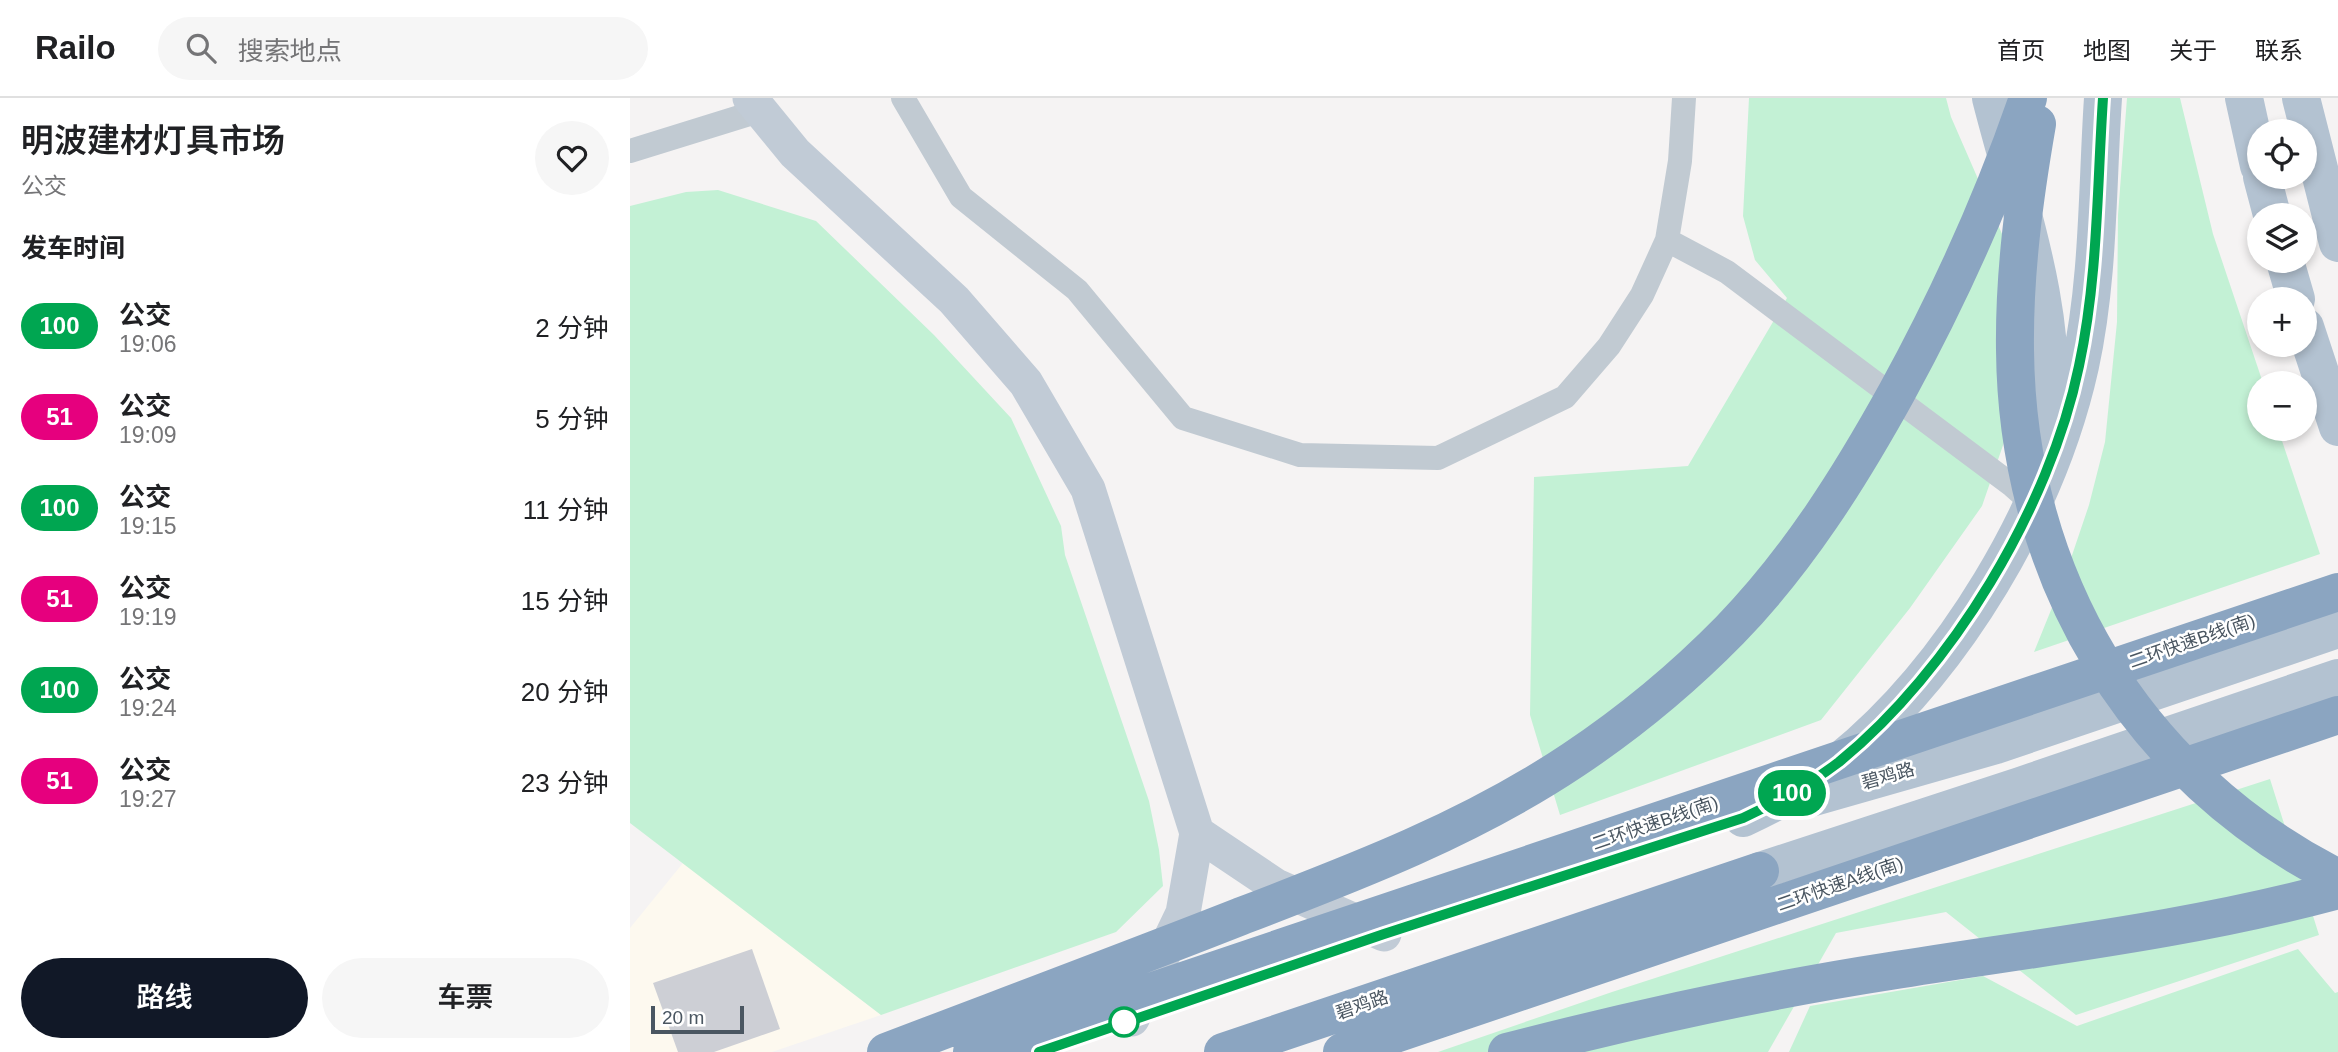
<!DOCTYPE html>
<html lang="zh">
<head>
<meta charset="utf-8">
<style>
	body { margin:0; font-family:Arial,"Noto Sans SC",sans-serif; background:#f6f6f6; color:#202124; height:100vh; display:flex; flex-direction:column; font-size:26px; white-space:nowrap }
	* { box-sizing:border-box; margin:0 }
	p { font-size:23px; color:#757577 }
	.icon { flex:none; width:38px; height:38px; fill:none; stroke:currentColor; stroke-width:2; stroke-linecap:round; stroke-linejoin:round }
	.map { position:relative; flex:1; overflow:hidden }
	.details { display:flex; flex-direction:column; background:#fff; width:630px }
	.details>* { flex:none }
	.badge { padding:0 14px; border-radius:23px; font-size:24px; line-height:46px }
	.fabs { position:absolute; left:1617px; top:21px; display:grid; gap:14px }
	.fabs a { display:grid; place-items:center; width:70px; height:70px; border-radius:50%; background:#fff; box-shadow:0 4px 10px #0003; font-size:35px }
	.scale { position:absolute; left:21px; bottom:18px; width:93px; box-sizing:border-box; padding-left:7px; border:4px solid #4a5661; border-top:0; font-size:19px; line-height:24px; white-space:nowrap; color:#4a5661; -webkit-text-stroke:5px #fff; paint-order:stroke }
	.map>.badge { position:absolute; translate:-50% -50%; box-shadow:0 0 0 4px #fff }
	h2 { padding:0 21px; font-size:26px; line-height:63px }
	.round { display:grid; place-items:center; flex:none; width:74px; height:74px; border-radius:37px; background:#f6f6f6 }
	.overview { display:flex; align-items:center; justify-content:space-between; height:119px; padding:0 21px }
	h1 { font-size:33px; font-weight:600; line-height:52px }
	.cta { display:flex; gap:14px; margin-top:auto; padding:14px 21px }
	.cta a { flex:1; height:80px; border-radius:42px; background:#111827; color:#fff; font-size:28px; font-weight:600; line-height:80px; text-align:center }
	.cta a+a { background:#f6f6f6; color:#202124 }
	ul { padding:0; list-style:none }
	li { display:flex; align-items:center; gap:21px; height:91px; padding:0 21px }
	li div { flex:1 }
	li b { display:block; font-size:26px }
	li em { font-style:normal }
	li .badge { min-width:77px; font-weight:700; text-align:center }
	header { display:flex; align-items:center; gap:42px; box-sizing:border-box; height:98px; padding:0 35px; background:#fff; border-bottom:2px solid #e0e0e0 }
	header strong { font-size:33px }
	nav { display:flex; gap:38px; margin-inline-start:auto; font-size:24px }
	.search { width:490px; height:63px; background:#f6f6f6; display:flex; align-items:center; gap:18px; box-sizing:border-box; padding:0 24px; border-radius:38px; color:#757577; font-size:26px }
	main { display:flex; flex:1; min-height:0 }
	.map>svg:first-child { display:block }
	.commercial { fill:#fdf9ef }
	.green { fill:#c3f1d5 }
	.building { fill:#cdcfd5 }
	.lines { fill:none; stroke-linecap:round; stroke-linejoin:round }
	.street { stroke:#c1cad2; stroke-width:24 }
	.secondary { stroke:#c1cbd6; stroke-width:35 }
	.primary { stroke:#b3c2d1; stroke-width:38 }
	.highway { stroke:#8ba5c1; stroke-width:38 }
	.line-casing { stroke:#fff; stroke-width:16 }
	.line { stroke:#00a651; stroke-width:10 }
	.stop-dot { fill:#fff; stroke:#00a651; stroke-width:3.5 }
	.labels { text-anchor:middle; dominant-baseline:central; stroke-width:5; stroke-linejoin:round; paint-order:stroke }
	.street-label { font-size:18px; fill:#4a5661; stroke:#fff }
</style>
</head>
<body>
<header>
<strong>Railo</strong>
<div class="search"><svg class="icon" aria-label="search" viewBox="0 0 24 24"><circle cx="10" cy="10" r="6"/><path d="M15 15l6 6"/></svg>搜索地点</div>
<nav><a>首页</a><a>地图</a><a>关于</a><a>联系</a></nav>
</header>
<main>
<section class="details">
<div class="overview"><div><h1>明波建材灯具市场</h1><p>公交</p></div><a class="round"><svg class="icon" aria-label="heart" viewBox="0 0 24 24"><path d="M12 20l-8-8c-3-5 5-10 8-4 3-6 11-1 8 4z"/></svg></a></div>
<h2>发车时间</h2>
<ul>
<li><span class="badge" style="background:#00a651;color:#fff">100</span><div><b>公交</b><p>19:06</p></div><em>2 分钟</em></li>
<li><span class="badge" style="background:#e6007e;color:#fff">51</span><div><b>公交</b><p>19:09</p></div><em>5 分钟</em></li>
<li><span class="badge" style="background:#00a651;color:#fff">100</span><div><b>公交</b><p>19:15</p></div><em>11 分钟</em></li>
<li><span class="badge" style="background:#e6007e;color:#fff">51</span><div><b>公交</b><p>19:19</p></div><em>15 分钟</em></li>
<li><span class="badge" style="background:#00a651;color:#fff">100</span><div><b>公交</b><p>19:24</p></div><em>20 分钟</em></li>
<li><span class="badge" style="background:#e6007e;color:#fff">51</span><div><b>公交</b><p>19:27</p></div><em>23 分钟</em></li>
</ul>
<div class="cta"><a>路线</a><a>车票</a></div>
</section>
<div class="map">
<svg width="1708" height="954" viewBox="0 0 1708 954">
	<rect width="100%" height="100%" fill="#f5f3f3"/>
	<path class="commercial" d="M53 765 251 917 142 954H0V830Z"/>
	<path class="green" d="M1119 0H1316L1321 19 1379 152 1380 327 1352 408 1280 510 1191 622 930 717 900 617 904 379 1058 368 1157 200 1125 162 1113 118Z
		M1497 0H1550L1583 136 1633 285H1629V331H1648L1690 456 1404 554 1436 475 1459 407 1475 344 1487 224 1488 117Z
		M88 92 186 123 304 237 381 320 431 428 435 457 519 703 529 752 533 788 486 834 251 917 0 725V108L56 94Z
		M1640 681 1689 837 1446 917 1316 814 1206 835 1138 954H808L982 894Z
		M1668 851 1705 895 1708 894V954H1159L1180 908 1353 878 1447 928Z"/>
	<path class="building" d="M122 851 150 931 84 954H48L23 885Z"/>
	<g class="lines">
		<path class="street" d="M273 0 331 99 447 192 553 320 670 357 808 360 935 299 979 248 1012 197 1037 142 1050 63 1054 0
			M0 53 129 13
			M1037 142 1097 174 1383 388 1402 405"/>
		<path class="secondary" d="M120 0 165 55 324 202 396 285 458 391 567 735 553 815 502 921
			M567 735 646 788 754 836"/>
		<path class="primary" d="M1361 0C1390 114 1427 206 1419 327
			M1614 0 1629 68
			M1671 0 1708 145
			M1632 79 1642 117
			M1655 163 1666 201
			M1675 229 1708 329
			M1170 703 1366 647 1708 531
			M1113 720C1147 704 1180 687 1209 664 1324 571 1418 412 1450 268 1469 180 1467 90 1473 0
			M1130 773 1390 688 1708 580"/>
		<path class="highway" d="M1407 26C1394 101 1384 176 1385 252 1387 479 1505 677 1708 780
			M256 954C374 909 492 865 609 819 724 775 840 731 943 662 1000 624 1052 581 1100 532 1168 462 1220 379 1267 294 1319 199 1363 102 1398 0
			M342 954 1708 494
			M593 954 1130 773
			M712 954 1708 617
			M877 954C1004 921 1131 893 1260 873 1410 849 1561 832 1708 792"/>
	</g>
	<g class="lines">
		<defs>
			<path id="line" d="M409 954 754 836 1113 720C1147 704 1179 687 1209 664 1321 573 1420 409 1449 268 1468 180 1467 90 1473 0"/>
		</defs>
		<use href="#line" class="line-casing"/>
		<use href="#line" class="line"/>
	</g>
	<circle class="stop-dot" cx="494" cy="924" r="14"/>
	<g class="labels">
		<g class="street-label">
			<text transform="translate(1562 543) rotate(-19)">二环快速B线(南)</text>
			<text transform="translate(1258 678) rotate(-16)">碧鸡路</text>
			<text transform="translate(1025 725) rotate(-19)">二环快速B线(南)</text>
			<text transform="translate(1210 786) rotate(-19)">二环快速A线(南)</text>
			<text transform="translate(732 907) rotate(-19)">碧鸡路</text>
		</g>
	</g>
</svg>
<div class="fabs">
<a><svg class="icon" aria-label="locate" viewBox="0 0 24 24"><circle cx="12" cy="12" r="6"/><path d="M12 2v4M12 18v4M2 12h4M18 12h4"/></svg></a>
<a><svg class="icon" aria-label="layers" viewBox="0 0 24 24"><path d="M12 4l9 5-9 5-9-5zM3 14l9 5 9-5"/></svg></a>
<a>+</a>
<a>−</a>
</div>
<div class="scale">20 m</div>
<b class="badge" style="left:1162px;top:695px;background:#00a651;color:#fff">100</b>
</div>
</main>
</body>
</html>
